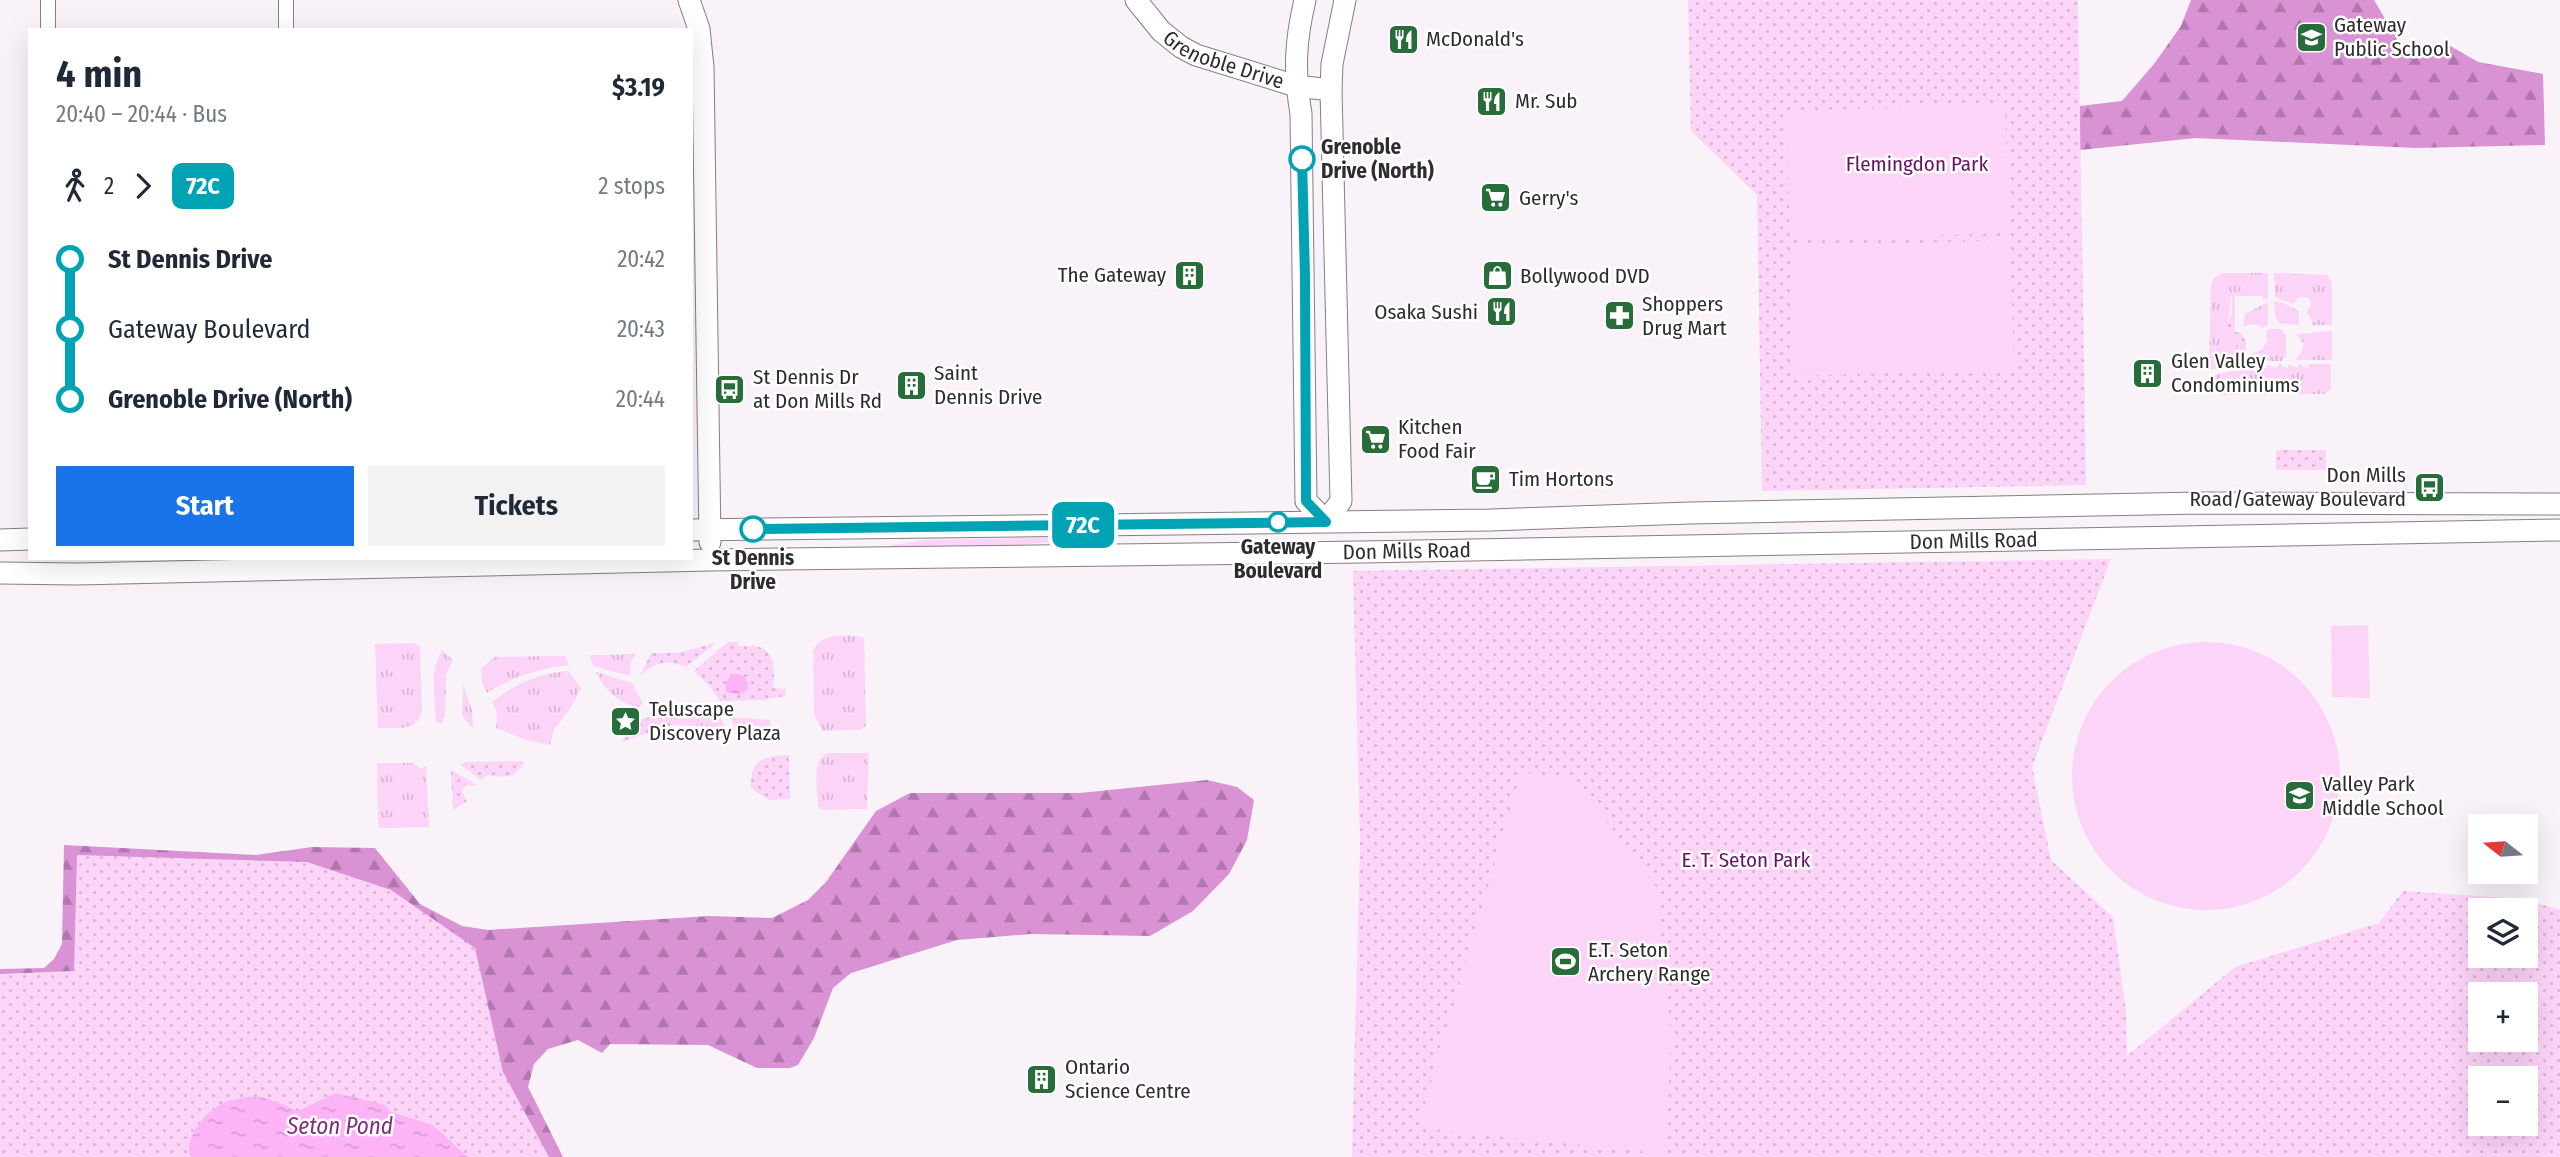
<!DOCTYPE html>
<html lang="en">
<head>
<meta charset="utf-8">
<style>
	body { margin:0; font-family:"Fira Sans Condensed",sans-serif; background:#f2f2f3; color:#1f2937; height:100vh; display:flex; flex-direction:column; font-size:26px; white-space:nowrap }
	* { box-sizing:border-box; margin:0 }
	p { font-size:23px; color:#747a83 }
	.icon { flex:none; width:38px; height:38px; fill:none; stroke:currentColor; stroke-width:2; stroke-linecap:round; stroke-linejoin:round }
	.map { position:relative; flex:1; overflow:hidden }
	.drawer { position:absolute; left:28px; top:28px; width:665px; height:532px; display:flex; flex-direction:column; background:#fff; border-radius:0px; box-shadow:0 7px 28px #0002 }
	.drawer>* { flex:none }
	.badge { padding:0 14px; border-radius:10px; font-size:24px; line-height:46px }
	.needle { width:46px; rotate:287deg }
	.fabs { position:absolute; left:2468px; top:814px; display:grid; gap:14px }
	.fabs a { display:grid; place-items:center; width:70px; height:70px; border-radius:0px; background:#fff; box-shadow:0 7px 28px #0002; font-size:35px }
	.map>.badge { position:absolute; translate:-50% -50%; box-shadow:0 0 0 4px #fff }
	.legs { display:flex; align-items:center; gap:10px; height:77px; padding:0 28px; font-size:23px }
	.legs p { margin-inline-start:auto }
	.head { display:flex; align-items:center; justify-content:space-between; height:119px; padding:0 28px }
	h1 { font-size:38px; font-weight:700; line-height:52px }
	.primary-button { display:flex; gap:14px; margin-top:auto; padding:14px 28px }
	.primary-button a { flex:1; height:80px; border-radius:0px; background:#1a73e8; color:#fff; font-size:28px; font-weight:700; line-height:80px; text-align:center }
	.primary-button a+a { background:#f2f2f3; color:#1f2937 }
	ul { padding:0 28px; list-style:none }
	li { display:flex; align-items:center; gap:24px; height:70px; font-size:26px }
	li i { display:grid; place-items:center; width:10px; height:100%; margin:0 9px; background:currentColor }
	li i::after { content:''; width:18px; height:18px; margin:-9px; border:5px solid; border-radius:50%; background:#fff }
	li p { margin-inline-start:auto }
	li:first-child i { background:linear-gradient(#0000 50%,currentColor 0) }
	li:last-child i { background:linear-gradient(currentColor 50%,#0000 0) }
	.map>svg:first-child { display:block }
	.grass { fill:url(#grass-tufts) }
	.forest { fill:url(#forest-firs) }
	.park { fill:url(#park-dots); fill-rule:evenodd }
	.pitch { fill:#fcd4f8 }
	.water { fill:url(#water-ripples) }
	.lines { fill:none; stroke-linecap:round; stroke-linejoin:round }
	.street-casing { stroke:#847f84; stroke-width:16 }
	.secondary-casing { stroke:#847f84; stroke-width:23 }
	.street { stroke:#fff; stroke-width:14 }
	.secondary { stroke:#fff; stroke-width:21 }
	.line-1-casing { stroke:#fff; stroke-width:16 }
	.line-1 { stroke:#00a3b4; stroke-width:10 }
	.stop-1-dot { fill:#fff; stroke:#00a3b4; stroke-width:3.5 }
	.labels { text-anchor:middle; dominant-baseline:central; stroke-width:5; stroke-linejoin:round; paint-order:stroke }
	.poi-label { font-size:21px; fill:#2e2c2e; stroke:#fff; text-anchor:start }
	.street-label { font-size:21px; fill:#2e2c2e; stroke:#fff }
	.stop-label { font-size:21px; font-weight:bold; fill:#2e2c2e; stroke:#fff }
	.park-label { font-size:21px; fill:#671366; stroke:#fff }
	.water-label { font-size:23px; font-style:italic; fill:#802e7d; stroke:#fff }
</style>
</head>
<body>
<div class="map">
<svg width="2560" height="1157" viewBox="0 0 2560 1157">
	<defs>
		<pattern id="grass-tufts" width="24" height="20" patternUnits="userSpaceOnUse" patternTransform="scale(1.75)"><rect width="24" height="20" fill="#fcd4f8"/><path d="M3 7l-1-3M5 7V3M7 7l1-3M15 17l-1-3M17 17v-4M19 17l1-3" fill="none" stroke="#d8b6d5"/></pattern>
		<pattern id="forest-firs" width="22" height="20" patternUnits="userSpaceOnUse" patternTransform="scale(1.75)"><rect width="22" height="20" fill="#d992d4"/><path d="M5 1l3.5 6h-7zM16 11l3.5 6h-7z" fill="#b077ac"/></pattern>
		<pattern id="park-dots" width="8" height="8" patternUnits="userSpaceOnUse" patternTransform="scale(1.75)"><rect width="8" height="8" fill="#fcd4f8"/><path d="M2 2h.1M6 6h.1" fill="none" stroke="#d8b6d5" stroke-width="1.8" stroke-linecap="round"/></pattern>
		<pattern id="water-ripples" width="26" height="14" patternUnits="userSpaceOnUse" patternTransform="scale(1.75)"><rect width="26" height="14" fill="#fcb4f7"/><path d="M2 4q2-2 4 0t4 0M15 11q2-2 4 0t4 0" fill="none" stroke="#d89bd4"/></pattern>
	</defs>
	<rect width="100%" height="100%" fill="#f9f2f8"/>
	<path class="grass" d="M2222 273H2268V298L2263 300V296H2250V293L2231 296C2231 307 2228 317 2228 328L2235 333V345L2246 357 2237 365 2209 370 2211 285 2214 278Z
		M2274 273 2327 275 2332 283V325H2312L2311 317 2306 313 2311 305 2309 298 2299 297 2294 304 2275 297Z
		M2274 301 2283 303 2299 311V325L2279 323 2275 315Z
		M2268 302V325L2263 328C2257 323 2249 324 2243 327L2245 314Z
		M2269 329H2281L2286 335V356L2281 361H2253L2252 354 2262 349 2267 342 2266 331Z
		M2332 331V360H2295L2300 354 2304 344 2296 334Z
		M2278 364H2281L2282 367 2288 368V364L2298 368 2299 364H2302V367L2309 368V364H2331V389L2324 394 2222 395C2213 394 2209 384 2209 376L2261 365V368H2267V365L2277 368Z
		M1078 537V540L1004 546 877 548 924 540Z
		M856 636 864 638 866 726 860 730 822 731 814 713 813 650C823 633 838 636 856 636Z
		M416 643 420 647 422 710C418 732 397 728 378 728L375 644Z
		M442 650 453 660 446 675 445 716 441 724 436 721C435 698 429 670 442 650Z
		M636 654 631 662 630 676 593 666 590 655Z
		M565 656 569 665C538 669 513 677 487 693L482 683 481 669 494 657Z
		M568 671 581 688 570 709 554 730 550 745 526 740 496 728 497 713 492 702C515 684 539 673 568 671Z
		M596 672 632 683 643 704 636 708C618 701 604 690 596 672Z
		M463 684 472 710 473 727 470 726 462 715Z
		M680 705 720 715 726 731 705 726 672 725 682 713Z
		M730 717 770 720V732L752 724 735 730Z
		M828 753H869L867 809 822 810 818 806C818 789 810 760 828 753Z
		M377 763H413L421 769 426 766 429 827 378 828Z"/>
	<path class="forest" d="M2191 0H2374L2407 56 2447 44 2478 62 2543 74 2545 145 2416 148 2196 138 2080 150V106L2122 101 2154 64 2181 26Z
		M1207 780 1237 787 1254 800 1247 840 1229 874 1193 911 1150 936 1031 934 957 940 851 973 833 988 814 1038 798 1065 790 1068H757L708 1045 610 1044 602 1053 578 1040 548 1049 534 1064 528 1087 563 1157H0V969L44 968 54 959 62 944 64 845 256 855 312 847 375 848 420 904 462 926 488 930 709 916 772 918 808 900 826 882 876 811 910 793H1080Z"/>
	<path class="park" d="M1688 0H2078L2086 485 1762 491 1757 195 1691 131Z
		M2242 290 2250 293V296H2235V332L2241 333 2246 342V357L2235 345V333L2231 332 2227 324 2232 313V293Z
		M2276 450H2326V470H2276Z
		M2111 559 2032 767 2051 860 2113 917 2126 1011 2127 1056 2235 967 2379 923 2403 891 2523 899 2560 910V1157H1352L1360 844 1353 571ZM2480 910H2525V956H2480ZM2480 994H2525V1040H2480ZM2480 1078H2525V1124H2480Z
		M728 642H738V645C744 647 748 646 755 646 776 649 775 671 773 688L786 689 785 696 764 700 720 701 710 687 694 671Z
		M716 643 686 667C668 659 654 662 640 676L651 653H677Z
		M680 705 682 713 672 725 621 742 640 719 669 714Z
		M789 755 790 799 769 800 751 788C750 759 764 756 789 755Z
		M523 761 524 763C514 780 504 777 487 775L481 780 461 765 465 762Z
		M451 770 477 785 465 786 462 792 467 801 453 810Z
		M77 855 307 862 391 890 475 948 503 1072 549 1157H0V974L74 971Z"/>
	<path class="pitch" d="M2005 104 2009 233 1790 240 1786 111Z
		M2010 240 2014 369 1795 376 1791 247Z
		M2368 625 2370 698 2332 697 2331 626Z
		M2072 776a134 134 0 1 1 268 0a134 134 0 1 1-268 0Z
		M1521 772 1576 781 1657 888 1671 1035 1666 1154 1418 1128Z"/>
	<path class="water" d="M738 674 744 676 748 683 747 691 737 694 726 692V682L731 675Z
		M336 1093 385 1105 391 1112 433 1125 468 1157H191C182 1139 209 1108 225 1102 231 1100 240 1098 246 1097 265 1095 282 1104 298 1111Z"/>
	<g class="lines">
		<defs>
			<path id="street" d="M48 0V30
				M286 0V30"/>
			<g id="secondary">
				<path d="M689 0 699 29 703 67 710 542"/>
				<path id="s1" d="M1136 0 1161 31 1181 47 1196 55 1296 86 1331 90"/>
				<path d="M1305 0C1295 42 1294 72 1301 114L1306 501 1326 521"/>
				<path d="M1326 521 1341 501 1331 90 1332 64 1345 0"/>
				<path d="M691 530 1490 520 1690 513 2200 503 2560 504"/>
				<path d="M0 540 30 539"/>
				<path id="s2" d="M0 573 77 574 710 560 1362 552 2560 530"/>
			</g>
		</defs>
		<use href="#street" class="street-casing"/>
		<use href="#secondary" class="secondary-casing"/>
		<use href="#street" class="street"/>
		<use href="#secondary" class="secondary"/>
	</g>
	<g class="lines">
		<defs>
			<path id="line-1" d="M753 529 1326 522 1306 501 1305 276 1302 159"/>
		</defs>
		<use href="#line-1" class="line-1-casing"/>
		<use href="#line-1" class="line-1"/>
	</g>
	<defs>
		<symbol id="school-square" viewBox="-11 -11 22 22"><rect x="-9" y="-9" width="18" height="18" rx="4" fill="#276d39" stroke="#fff"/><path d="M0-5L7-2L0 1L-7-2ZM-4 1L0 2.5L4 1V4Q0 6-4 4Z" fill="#fff"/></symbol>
		<symbol id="restaurant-square" viewBox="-11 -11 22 22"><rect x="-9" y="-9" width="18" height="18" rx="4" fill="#276d39" stroke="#fff"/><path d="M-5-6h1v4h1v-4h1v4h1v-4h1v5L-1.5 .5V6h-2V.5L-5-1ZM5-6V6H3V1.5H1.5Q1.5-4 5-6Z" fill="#fff"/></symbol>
		<symbol id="supermarket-square" viewBox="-11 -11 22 22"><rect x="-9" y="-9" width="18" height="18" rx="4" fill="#276d39" stroke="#fff"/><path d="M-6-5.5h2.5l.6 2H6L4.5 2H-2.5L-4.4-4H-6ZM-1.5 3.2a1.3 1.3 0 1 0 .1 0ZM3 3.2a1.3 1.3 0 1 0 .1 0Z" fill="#fff"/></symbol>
		<symbol id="building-square" viewBox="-11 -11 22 22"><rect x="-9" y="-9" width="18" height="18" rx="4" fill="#276d39" stroke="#fff"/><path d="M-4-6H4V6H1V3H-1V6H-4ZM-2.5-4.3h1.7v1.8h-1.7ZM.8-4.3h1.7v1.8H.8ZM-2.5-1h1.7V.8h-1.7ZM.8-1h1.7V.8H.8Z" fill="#fff"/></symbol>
		<symbol id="shop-square" viewBox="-11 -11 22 22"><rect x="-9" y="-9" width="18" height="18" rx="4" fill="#276d39" stroke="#fff"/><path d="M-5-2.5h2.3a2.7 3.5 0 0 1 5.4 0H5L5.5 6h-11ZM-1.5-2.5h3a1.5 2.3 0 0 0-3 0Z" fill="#fff"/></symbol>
		<symbol id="pharmacy-square" viewBox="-11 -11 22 22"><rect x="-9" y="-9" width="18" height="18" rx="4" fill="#276d39" stroke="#fff"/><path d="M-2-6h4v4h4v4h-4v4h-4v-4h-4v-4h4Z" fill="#fff"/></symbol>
		<symbol id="bus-square" viewBox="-11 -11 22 22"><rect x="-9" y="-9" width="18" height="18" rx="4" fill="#276d39" stroke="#fff"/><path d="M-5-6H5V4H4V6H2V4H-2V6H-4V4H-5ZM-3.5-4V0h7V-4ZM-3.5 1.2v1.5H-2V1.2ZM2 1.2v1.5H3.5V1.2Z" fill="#fff"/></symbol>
		<symbol id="cafe-square" viewBox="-11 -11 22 22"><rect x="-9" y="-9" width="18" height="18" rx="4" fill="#276d39" stroke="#fff"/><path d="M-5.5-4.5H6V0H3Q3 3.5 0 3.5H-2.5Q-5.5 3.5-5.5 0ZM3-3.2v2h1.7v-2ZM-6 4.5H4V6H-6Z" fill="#fff"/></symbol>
		<symbol id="sight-square" viewBox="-11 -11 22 22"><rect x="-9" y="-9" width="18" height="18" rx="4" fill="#276d39" stroke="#fff"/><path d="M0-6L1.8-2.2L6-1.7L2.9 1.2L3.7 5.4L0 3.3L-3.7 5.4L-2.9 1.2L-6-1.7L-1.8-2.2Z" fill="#fff"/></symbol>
		<symbol id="stadium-square" viewBox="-11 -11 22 22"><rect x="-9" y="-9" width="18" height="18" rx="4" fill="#276d39" stroke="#fff"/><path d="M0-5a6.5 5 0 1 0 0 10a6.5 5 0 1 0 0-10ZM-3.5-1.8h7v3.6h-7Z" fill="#fff"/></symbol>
	</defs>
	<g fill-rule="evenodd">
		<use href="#school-square" x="2294" y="20" width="35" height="35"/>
		<use href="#restaurant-square" x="1386" y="22" width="35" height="35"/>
		<use href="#restaurant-square" x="1474" y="84" width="35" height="35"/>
		<use href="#supermarket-square" x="1478" y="180" width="35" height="35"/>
		<use href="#building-square" x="1172" y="258" width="35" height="35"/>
		<use href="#shop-square" x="1480" y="258" width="35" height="35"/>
		<use href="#restaurant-square" x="1484" y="294" width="35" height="35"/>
		<use href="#pharmacy-square" x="1602" y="298" width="35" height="35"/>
		<use href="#building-square" x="2130" y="356" width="35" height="35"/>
		<use href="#building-square" x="894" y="368" width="35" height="35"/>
		<use href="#bus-square" x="712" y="372" width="35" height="35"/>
		<use href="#supermarket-square" x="1358" y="422" width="35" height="35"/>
		<use href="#cafe-square" x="1468" y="462" width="35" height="35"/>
		<use href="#bus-square" x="2412" y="470" width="35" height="35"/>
		<use href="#sight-square" x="608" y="704" width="35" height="35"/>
		<use href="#school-square" x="2282" y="778" width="35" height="35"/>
		<use href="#stadium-square" x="1548" y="944" width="35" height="35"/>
		<use href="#building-square" x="1024" y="1062" width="35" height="35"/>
	</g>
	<g class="stop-1-dot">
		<circle cx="1302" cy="159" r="12"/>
		<circle cx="1278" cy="522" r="9"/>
		<circle cx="753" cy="529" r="12"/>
	</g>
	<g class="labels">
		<g class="poi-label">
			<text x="2334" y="25">Gateway<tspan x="2334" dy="24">Public School</tspan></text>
			<text x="1426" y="39">McDonald's</text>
			<text x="1515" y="101">Mr. Sub</text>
			<text x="1519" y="198">Gerry's</text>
			<text x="1166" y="275" text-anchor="end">The Gateway</text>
			<text x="1520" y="276">Bollywood DVD</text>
			<text x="1642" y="304">Shoppers<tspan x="1642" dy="24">Drug Mart</tspan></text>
			<text x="1478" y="312" text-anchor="end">Osaka Sushi</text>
			<text x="2171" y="361">Glen Valley<tspan x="2171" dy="24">Condominiums</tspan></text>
			<text x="934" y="373">Saint<tspan x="934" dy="24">Dennis Drive</tspan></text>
			<text x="753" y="377">St Dennis Dr<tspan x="753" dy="24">at Don Mills Rd</tspan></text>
			<text x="1398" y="427">Kitchen<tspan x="1398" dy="24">Food Fair</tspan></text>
			<text x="2406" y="475" text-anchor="end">Don Mills<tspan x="2406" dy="24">Road/Gateway Boulevard</tspan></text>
			<text x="1509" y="479">Tim Hortons</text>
			<text x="649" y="709">Teluscape<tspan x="649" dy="24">Discovery Plaza</tspan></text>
			<text x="2322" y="784">Valley Park<tspan x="2322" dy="24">Middle School</tspan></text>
			<text x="1588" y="950">E.T. Seton<tspan x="1588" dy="24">Archery Range</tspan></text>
			<text x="1065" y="1067">Ontario<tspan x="1065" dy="24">Science Centre</tspan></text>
		</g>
		<g class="street-label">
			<text stroke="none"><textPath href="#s1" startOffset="110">Grenoble Drive</textPath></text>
			<text stroke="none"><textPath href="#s2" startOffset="1974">Don Mills Road</textPath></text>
			<text stroke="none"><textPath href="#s2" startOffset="1407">Don Mills Road</textPath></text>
		</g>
		<g class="stop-label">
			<text x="1321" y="147" text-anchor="start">Grenoble<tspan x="1321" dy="24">Drive (North)</tspan></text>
			<text x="1278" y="547">Gateway<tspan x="1278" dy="24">Boulevard</tspan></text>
			<text x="753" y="558">St Dennis<tspan x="753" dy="24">Drive</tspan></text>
		</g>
		<g class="park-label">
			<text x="1917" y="164">Flemingdon Park</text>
			<text x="1746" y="860">E. T. Seton Park</text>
		</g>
		<g class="water-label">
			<text x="340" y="1126">Seton Pond</text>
		</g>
	</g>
</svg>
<div class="fabs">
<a><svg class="needle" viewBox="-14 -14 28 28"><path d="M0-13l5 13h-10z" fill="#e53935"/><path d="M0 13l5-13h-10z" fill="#747a83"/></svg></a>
<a><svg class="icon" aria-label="layers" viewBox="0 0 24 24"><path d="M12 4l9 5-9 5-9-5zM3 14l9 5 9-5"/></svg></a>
<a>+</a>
<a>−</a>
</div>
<b class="badge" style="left:1083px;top:525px;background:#00a3b4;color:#fff">72C</b>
<section class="drawer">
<div class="head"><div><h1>4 min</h1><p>20:40 – 20:44 · Bus</p></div><b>$3.19</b></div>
<div class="legs"><svg class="icon" aria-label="walk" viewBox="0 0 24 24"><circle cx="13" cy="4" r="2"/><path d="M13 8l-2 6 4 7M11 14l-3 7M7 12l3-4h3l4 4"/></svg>2<svg class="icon" aria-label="forward" viewBox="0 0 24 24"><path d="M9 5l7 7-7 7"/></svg><b class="badge" style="background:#00a3b4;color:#fff">72C</b><p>2 stops</p></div>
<ul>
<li><i style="color:#00a3b4"></i><b>St Dennis Drive</b><p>20:42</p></li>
<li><i style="color:#00a3b4"></i><span>Gateway Boulevard</span><p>20:43</p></li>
<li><i style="color:#00a3b4"></i><b>Grenoble Drive (North)</b><p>20:44</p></li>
</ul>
<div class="primary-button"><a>Start</a><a>Tickets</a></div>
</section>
</div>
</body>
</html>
